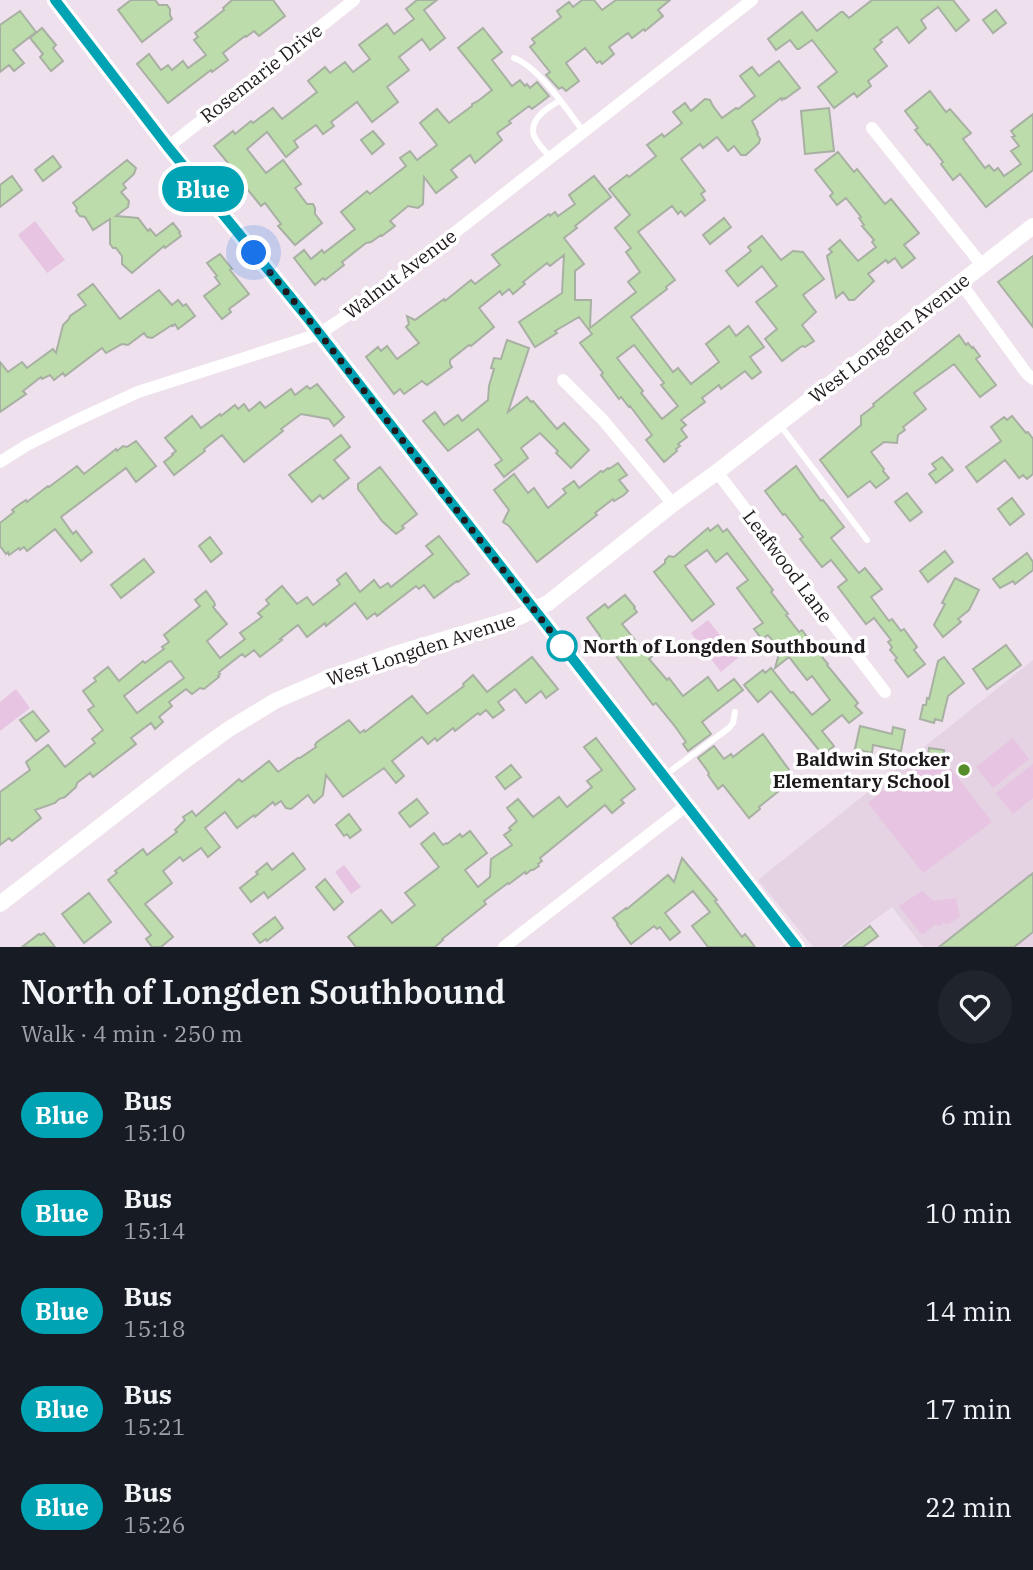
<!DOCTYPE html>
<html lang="en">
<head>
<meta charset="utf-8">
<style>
	body { margin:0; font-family:"IBM Plex Serif",serif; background:#20242c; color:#f1f3f6; height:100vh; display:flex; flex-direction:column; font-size:26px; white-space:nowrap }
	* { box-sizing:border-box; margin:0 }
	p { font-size:23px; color:#9ea1a6 }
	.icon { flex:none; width:38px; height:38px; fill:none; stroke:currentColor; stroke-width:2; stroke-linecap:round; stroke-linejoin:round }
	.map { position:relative; height:947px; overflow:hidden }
	.panel { display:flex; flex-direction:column; background:#171b24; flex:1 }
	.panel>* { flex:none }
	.badge { padding:0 14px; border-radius:23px; font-size:24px; line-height:46px }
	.you { position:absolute; width:35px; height:35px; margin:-18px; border:5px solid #fff; border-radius:50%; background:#1a73e8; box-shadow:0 0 0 10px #1a73e833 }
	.map>.badge { position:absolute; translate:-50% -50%; box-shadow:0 0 0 4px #fff }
	.round { display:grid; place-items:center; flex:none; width:74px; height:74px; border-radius:37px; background:#20242c }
	.head { display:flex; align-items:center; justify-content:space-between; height:119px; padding:0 21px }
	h1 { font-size:33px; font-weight:600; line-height:52px }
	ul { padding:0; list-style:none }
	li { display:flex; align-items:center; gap:21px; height:98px; padding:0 21px }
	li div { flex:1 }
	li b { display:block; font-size:26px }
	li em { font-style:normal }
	li .badge { min-width:77px; font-weight:700; text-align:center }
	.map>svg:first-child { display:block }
	.built { fill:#e5d2e3 }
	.green { fill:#e7c4e2 }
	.building { fill:#bcdcab; stroke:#a8b0a3; stroke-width:2; fill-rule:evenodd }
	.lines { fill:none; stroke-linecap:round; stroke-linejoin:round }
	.lane { stroke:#fff; stroke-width:6 }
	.street { stroke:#fff; stroke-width:12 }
	.secondary { stroke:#fff; stroke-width:16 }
	.line-casing { stroke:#fff; stroke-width:16 }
	.line { stroke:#00a3b4; stroke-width:10 }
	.walk { stroke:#1e191d; stroke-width:7; stroke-dasharray:0 12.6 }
	.stop-dot { fill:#fff; stroke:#00a3b4; stroke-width:3.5 }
	.poi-dot { fill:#548c29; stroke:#fff; stroke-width:2.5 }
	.labels { text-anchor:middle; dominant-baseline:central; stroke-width:7; stroke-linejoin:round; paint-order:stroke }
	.street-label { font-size:19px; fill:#1e191d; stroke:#fff }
	.stop-label { font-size:19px; font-weight:bold; fill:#1e191d; stroke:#fff; text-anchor:start }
	.poi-label { font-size:19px; font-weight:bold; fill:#1e191d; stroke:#fff; text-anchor:end }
</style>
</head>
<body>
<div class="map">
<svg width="1033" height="947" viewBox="0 0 1033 947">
	<rect width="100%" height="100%" fill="#eee0ec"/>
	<path class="built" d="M1033 660V947H923L892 907 838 947H813L758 880Z"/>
	<path class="green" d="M35 221 65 260 47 273 18 235Z
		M708 620 738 658 721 672 691 633Z
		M16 689 30 708 0 731V702Z
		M1013 738 1029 759 993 788 976 767Z
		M928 761 942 763 951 769 992 822 923 873 868 803 916 765Z
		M1033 764V798L1013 814 996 793Z
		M344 865 361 887 351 894 335 872Z
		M922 891 934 901 956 898 960 917 948 924 943 923 939 927 936 924 922 935 899 906Z"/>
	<path class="building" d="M131 0H155L159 5H167L170 9V15L172 19 142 42 118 10Z
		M232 0H273L285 16 259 36 254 31 246 37 245 36 223 53 228 60 212 72 211 70 168 103 137 64 149 54 161 70 168 65 172 70 183 61 188 68 206 55 194 40 198 37 195 33 224 10 223 8Z
		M417 0H437L424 10 445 38 430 50 422 39 399 57 409 70 387 87 398 102 372 122 357 102 331 122 334 126 323 134 316 125 294 141 298 147 286 157 267 132 247 149 266 173 283 160 301 184 295 188 307 204H313L315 208V214L322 223 295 245 278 226 281 224 265 203 261 206 227 164 228 163 214 146 233 131 235 134 251 121 253 123 273 108 282 119 317 92 308 81 325 67 330 73 345 62 353 72 370 59 359 45 387 24 394 34 414 19 406 9Z
		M582 0H594L602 10 616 0H670L658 10 663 16 645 31 644 29 632 38 628 33 609 47 614 54 602 64 600 61 597 63 585 48 566 63 579 81 566 91 562 87 559 89 546 75 550 72 530 47 535 43 532 39 561 17 557 11 569 2 573 7Z
		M872 0H953L969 20 956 31 938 7 921 20 926 28 909 43 897 27 880 40 882 42 874 49 887 66 868 81 871 86 857 97 854 93 834 108 818 87 837 72 812 40 799 49H797L790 40 776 50 768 39 802 12 817 31 841 12H843L849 18Z
		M996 10 1006 23 993 33 983 20Z
		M20 11 36 32 13 50 24 63 14 71 9 65 0 72V25Z
		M42 28 56 45 53 48 63 61 51 71 40 57 43 54 30 38Z
		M483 28 502 52 492 60 512 86 520 80 525 86 527 84 530 88 537 82 549 96 532 109 529 106 509 121 511 123 497 133 502 140 475 163 470 155 451 170 457 177 436 193 424 177 423 204 418 208 408 206 390 221 395 226 382 236 381 235 371 242 366 243 342 262 344 265 325 280 323 278 315 285 294 258 304 250 311 259 322 250 324 253 355 229 341 212 367 191 370 194 406 166 400 158 410 151 417 160 437 145 420 123 437 109 449 123 472 106V104L478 101 492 90 458 48Z
		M779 61 800 88 785 99 784 98 782 100 781 98 752 121 758 133 757 134 760 139 759 143 746 155H741L734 146 728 151 717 137 703 148 700 144 681 159 705 191 701 194 705 200 685 216 681 211 678 214 672 206 638 232 675 280 666 287 667 289 631 317 673 372 678 368 691 384 719 362 706 344 729 326 736 336 748 326 764 347 750 357 761 372 752 379 745 371 721 389 719 385 702 398 705 402 681 420 686 425 681 429 687 437 678 444 680 446 676 449 677 451 664 462 646 440 652 435 630 406 629 407 621 397 619 399 601 375 603 373 580 343 592 334 579 317 555 331 557 333 535 347 519 322 562 293 564 255 550 266 547 263 523 282 525 284 513 294 509 289 502 295 500 291 479 308 494 327 471 346 469 345 450 360V364L452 367 427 385 422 381 404 394 400 389 394 394 366 357 378 347 381 351 387 346 397 359 419 343 406 327 409 324 407 316 415 320 444 299 445 301 471 280 475 284 500 265 492 255 549 214 550 216 555 212 558 216 575 204 569 195 594 176 611 197 575 226 577 228 564 238 584 264 575 271V300H591L590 328 636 292 628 282 640 272 626 252 631 248 615 228 630 215 609 189 627 175 629 177 656 156 647 145 662 134 664 137 682 123 673 112 685 103 691 111 705 99 710 100 713 106 722 118 736 108 738 109 755 96 740 76 752 67 759 76ZM634 345 664 383 661 385 678 406 662 419 641 393 643 391 617 358Z
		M930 91 946 112 950 109 971 133 963 139 985 168 989 165 994 171 998 168 1004 176 1021 164 1011 151 1019 146 1012 137 1015 136 1011 131 1033 114V170L986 207 960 174 953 180 941 164 943 162 929 144 927 145 915 130 918 128 905 111Z
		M829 108 834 151 805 154 801 111Z
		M373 131 384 144 372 154 361 140Z
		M838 152 854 172 857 169 885 204 891 199 919 233 904 245 915 258 902 268 895 258 888 263 886 260 868 274 874 281 854 300H849L843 292 836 298 827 256 832 252 829 249 840 240 858 261 876 247 872 242 874 240 862 226 864 225 859 218 861 217 846 198 837 205 830 196 833 193 815 170Z
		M53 156 61 167 43 181 35 170Z
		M127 160 136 168 134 174 123 184 126 188 121 192 129 201 128 207 116 216 138 218 148 231 150 229 156 236 173 223 180 232 179 233 181 236 165 248 164 246 132 273 122 264V256L116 248H113L110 244V219L93 230 85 217 80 216 76 211 77 208 73 203Z
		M12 176 22 190 0 207V185Z
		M724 218 731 227 710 244 703 235Z
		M762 236 781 260 793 251 803 252 824 279 803 295 816 312 802 325 814 341 805 347 802 346 782 361 765 339 777 329 756 302 777 286 762 266 738 286 726 271 751 251 748 247Z
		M220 254 232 269 230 270 249 294 229 309 231 312 222 319 204 296 220 284 215 277 217 276 207 263Z
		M1033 256V327L998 282Z
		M93 284 120 319 159 290 172 305 178 300 183 306 186 304 195 316 178 329 175 324 173 326 172 325 152 338 147 337 144 333 128 345 122 344 106 353 102 348 65 376 63 373 54 380 50 375 42 379 41 377 23 391 26 394 0 412V362L8 372 22 362 27 368 53 349 56 353 63 325 69 319 70 316 86 305 78 295Z
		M959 335 966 345 968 343 972 348 973 347 980 356 976 359 996 385 980 397 954 364 914 393 926 409 903 427 905 430 898 435 897 443 884 442 871 452 884 469 883 471 889 478 876 488 870 481 848 497 820 460 861 425V416L874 406 873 404Z
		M507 340 529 348 508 412 527 397 531 402 533 401 557 429 564 423 589 450 571 468 556 453 558 451 540 433 521 448 528 458 504 477 495 465 502 460 478 429 448 451 423 421 435 412 444 425 458 415 462 421 488 400 489 386 494 369 491 368 494 358 501 359Z
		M317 384 344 417 334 426 329 419 301 414 281 429 283 431 244 462 222 435 204 449 205 451 174 475 164 462 173 455 172 454 176 451 165 438 192 416 201 428 220 414 221 416 235 405 238 409 244 404 249 411 260 402 265 408 291 389 295 395 307 386 310 389Z
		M1012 416 1026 433 1028 432 1033 439V474L1027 479 1023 475 1019 478 1005 460 977 482 966 467 1001 441 991 427 1004 417 1007 420Z
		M341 435 350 447 334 460 349 478 323 499 320 495 312 502 289 475Z
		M136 441 156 466 136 482 126 468 61 517 73 534 76 531 92 552 81 561 55 529 27 551 24 547 20 550 19 548 9 555 8 552 6 554 0 546V523L14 512 12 510 17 506 26 500 27 502 48 486 49 487 77 466 84 474 116 449 117 451 123 446 127 447Z
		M942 457 953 470 936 483 929 474 936 469 932 464Z
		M618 463 627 475 619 480 628 491 624 495 614 501 613 499 595 513 597 515 537 562 509 526 503 522 509 510 494 490 514 474 528 493 534 488 548 508 566 493 563 489 574 481 579 488 601 471 603 472 608 468 609 469Z
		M796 466 821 501 823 500 844 527 831 538 859 573 865 568 882 589 871 597 889 621 892 619 901 631 904 629 917 647 914 650 925 664 908 677 895 660 897 658 890 650 892 647 888 642 891 640 874 618 866 624 838 587 847 580 831 560 822 567 800 539 803 537 785 514 783 515 765 491Z
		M380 467 417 514 402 526 404 528 396 534 382 521 358 489V484Z
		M907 493 922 512 910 521 895 502Z
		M1012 498 1024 514 1010 525 998 509Z
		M718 525 723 532 727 529 773 590 771 592 788 614 786 615 799 632 802 630 811 642 812 641 816 645 824 655 822 657 828 664 827 665 858 703 855 706 862 713 849 723 842 715 822 731 834 746 823 755 771 691 758 702 744 685 763 670 765 673 771 668 791 693 793 692 812 715 830 700 812 676 807 680 789 657 775 668 780 650 768 635 762 639 754 629 763 623 737 588 748 580 727 553 716 562 707 550 685 566 714 604 692 621 654 572 665 563V560L669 556 674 557 708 528 710 531Z
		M439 536 469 574 458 582 457 581 434 598 424 585 419 589 416 586 377 616 375 613 367 619 355 603 326 626 325 623 307 637 298 625 280 639 282 640 260 657 254 650 245 657 242 654 219 672 220 674 218 676 219 677 204 689 200 688 192 694 186 689 169 702 172 706 159 717 163 722 155 729 151 723 131 738 136 744 93 777 90 773 77 783 76 787 65 797 59 799 55 803 35 810 41 818 12 841 9 838 0 845V792L30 770 26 762 48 745 65 767 95 743 92 739 103 730 88 710 94 706 83 691 96 681 94 678 108 667 119 681 143 661 145 663 164 649 162 647 169 642 164 635 200 606 195 600 206 591 214 602 215 605 213 607 227 624 207 641 220 658 245 639 240 633 262 617 258 613 269 604 266 600 282 586 297 604 307 597 313 605 340 584 337 580 346 573 360 592 374 580 380 588 388 583 391 587 433 554 426 546ZM171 661 184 678 137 713 124 696 168 662Z
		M210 537 222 553 211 562 199 546Z
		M945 551 953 562 928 582 920 571Z
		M1027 553 1033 562V570L1015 584 1013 581 1000 588 993 579Z
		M144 559 154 572 121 598 111 585Z
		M955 578 979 590 969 610 958 619 961 622 943 637 934 625 945 604 942 603Z
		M625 595 635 607 634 608 637 612 622 624 643 650 648 646 655 654 649 659 667 680 669 678 683 696 708 677 718 691 734 679 743 690 702 722 711 734 688 751 683 744 686 742 674 725 656 703 653 705 610 648 609 649 599 637 600 636 587 618 605 604 608 608Z
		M1006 645 1021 665 987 689 973 669Z
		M532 657 558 689 546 698 541 691 526 703 515 689 498 702 504 710 493 718 486 710 480 715 478 713 455 731 453 728 437 741 435 738 428 744 422 737 392 761 404 776 396 783 384 768 343 797 326 775 323 795 314 803 308 795 291 809 286 808 281 801 275 805 273 802 255 817 254 815 237 828 225 812 205 828 220 847 208 857 201 848 183 861 180 857 163 871 172 883 145 904 173 937 161 947H152L146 939 151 935 108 880 117 873 115 871 143 849 147 855 177 832 175 830 185 820 183 817 192 811 196 816 239 779 242 782 269 761 278 772 298 758H300L316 747 315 745 317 742 349 720 360 733 364 730 365 732 412 696 427 714 464 686 463 684 473 675 487 692Z
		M944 657 964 683 948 696 942 721 935 719 934 723 920 719 923 705H926L927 698 929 699 938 661Z
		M33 711 49 731 36 741 20 720Z
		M860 726 892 734 893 727 905 730 901 751 873 745 872 753 855 749Z
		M763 734 795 778 759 807 760 809 749 818 723 785 718 789 708 775 709 773 698 758 714 746 724 759 731 754 733 757Z
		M596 738 635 789 621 800 624 803 612 813 605 805 540 858 542 861 538 864 539 866 533 870H531L526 874 525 872 509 884 508 883 484 901 486 904 442 939 443 940 435 947H356L348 937 381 910 392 923 415 905 405 893 439 867 421 844 434 833 443 845 446 843 447 844 460 834 462 837 470 831 487 853 465 870 478 887 490 877 491 859 512 845 504 835 511 830 509 828 517 821 507 808 518 799 533 817 559 797 567 807 592 787 587 781 602 770 584 747Z
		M929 748 944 750 943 761 928 760Z
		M511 765 521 777 505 789 496 777Z
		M417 799 428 813 410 827 399 813Z
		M349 814 361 830 350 838 347 834 344 836 336 825Z
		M293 853 305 869 268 898 264 892 251 902 240 888 258 874 256 872 267 863 272 870Z
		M682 858 717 900 715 901 742 937 745 934 755 947H708L692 926 710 912 693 891 665 913 680 932 670 940 660 927 657 929 654 926 631 944 617 925 618 924 613 918 626 908 627 909 668 875 674 882Z
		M1033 873V932L1014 947H939Z
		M325 879 343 902 334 910 316 887Z
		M89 893 111 922 84 943 62 914Z
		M275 917 283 928 267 941 266 939 260 943 253 934Z
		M870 926 878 936 863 947H843Z
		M44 933 55 947H22L39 934 41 935Z"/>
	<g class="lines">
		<path class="lane" d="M514 58C539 67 567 110 583 131
			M550 157C545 151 534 141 533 132 532 117 549 107 559 101
			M780 425 867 540
			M665 775 729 728 733 723 735 712"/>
		<path class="street" d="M872 128 982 265
			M168 147 354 0
			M960 282 1027 374 1033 379
			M563 380 603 420 673 504
			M0 462 27 445 77 420 138 392 319 334 361 306 752 0
			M717 472 885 692
			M504 947 687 805"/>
		<path class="secondary" d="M55 0 168 147 306 316 797 947
			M0 904 187 759 229 729 275 701 326 679 392 655 519 617 548 603 673 504 717 472 1033 226"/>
	</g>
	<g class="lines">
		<defs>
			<path id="line" d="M55 0 168 147 306 316 797 947"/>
		</defs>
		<use href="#line" class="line-casing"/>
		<use href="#line" class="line"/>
		<path class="walk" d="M254 253 306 316 562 646"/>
	</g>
	<circle class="stop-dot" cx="562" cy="646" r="14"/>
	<circle class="poi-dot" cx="964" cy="770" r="7"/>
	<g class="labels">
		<g class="street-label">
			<text transform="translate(261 73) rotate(-38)">Rosemarie Drive</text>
			<text transform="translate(400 274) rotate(-37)">Walnut Avenue</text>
			<text transform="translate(889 338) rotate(-38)">West Longden Avenue</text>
			<text transform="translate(788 566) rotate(53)">Leafwood Lane</text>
			<text transform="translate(421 649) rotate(-18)">West Longden Avenue</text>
		</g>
		<g class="stop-label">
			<text x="583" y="646">North of Longden Southbound</text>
		</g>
		<g class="poi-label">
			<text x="950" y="759">Baldwin Stocker<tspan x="950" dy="22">Elementary School</tspan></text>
		</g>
	</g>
</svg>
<div class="you" style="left:254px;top:253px"></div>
<b class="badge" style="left:203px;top:189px;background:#00a3b4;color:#fff">Blue</b>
</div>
<section class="panel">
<div class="head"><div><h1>North of Longden Southbound</h1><p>Walk · 4 min · 250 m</p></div><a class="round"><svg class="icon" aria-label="heart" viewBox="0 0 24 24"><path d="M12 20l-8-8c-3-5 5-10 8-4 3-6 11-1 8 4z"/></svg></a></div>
<ul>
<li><span class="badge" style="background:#00a3b4;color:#fff">Blue</span><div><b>Bus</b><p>15:10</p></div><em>6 min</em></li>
<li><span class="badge" style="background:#00a3b4;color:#fff">Blue</span><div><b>Bus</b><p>15:14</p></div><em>10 min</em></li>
<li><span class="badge" style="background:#00a3b4;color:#fff">Blue</span><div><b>Bus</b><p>15:18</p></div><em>14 min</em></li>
<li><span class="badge" style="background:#00a3b4;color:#fff">Blue</span><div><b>Bus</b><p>15:21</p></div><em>17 min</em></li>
<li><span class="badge" style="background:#00a3b4;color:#fff">Blue</span><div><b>Bus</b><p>15:26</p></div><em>22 min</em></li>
</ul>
</section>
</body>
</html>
